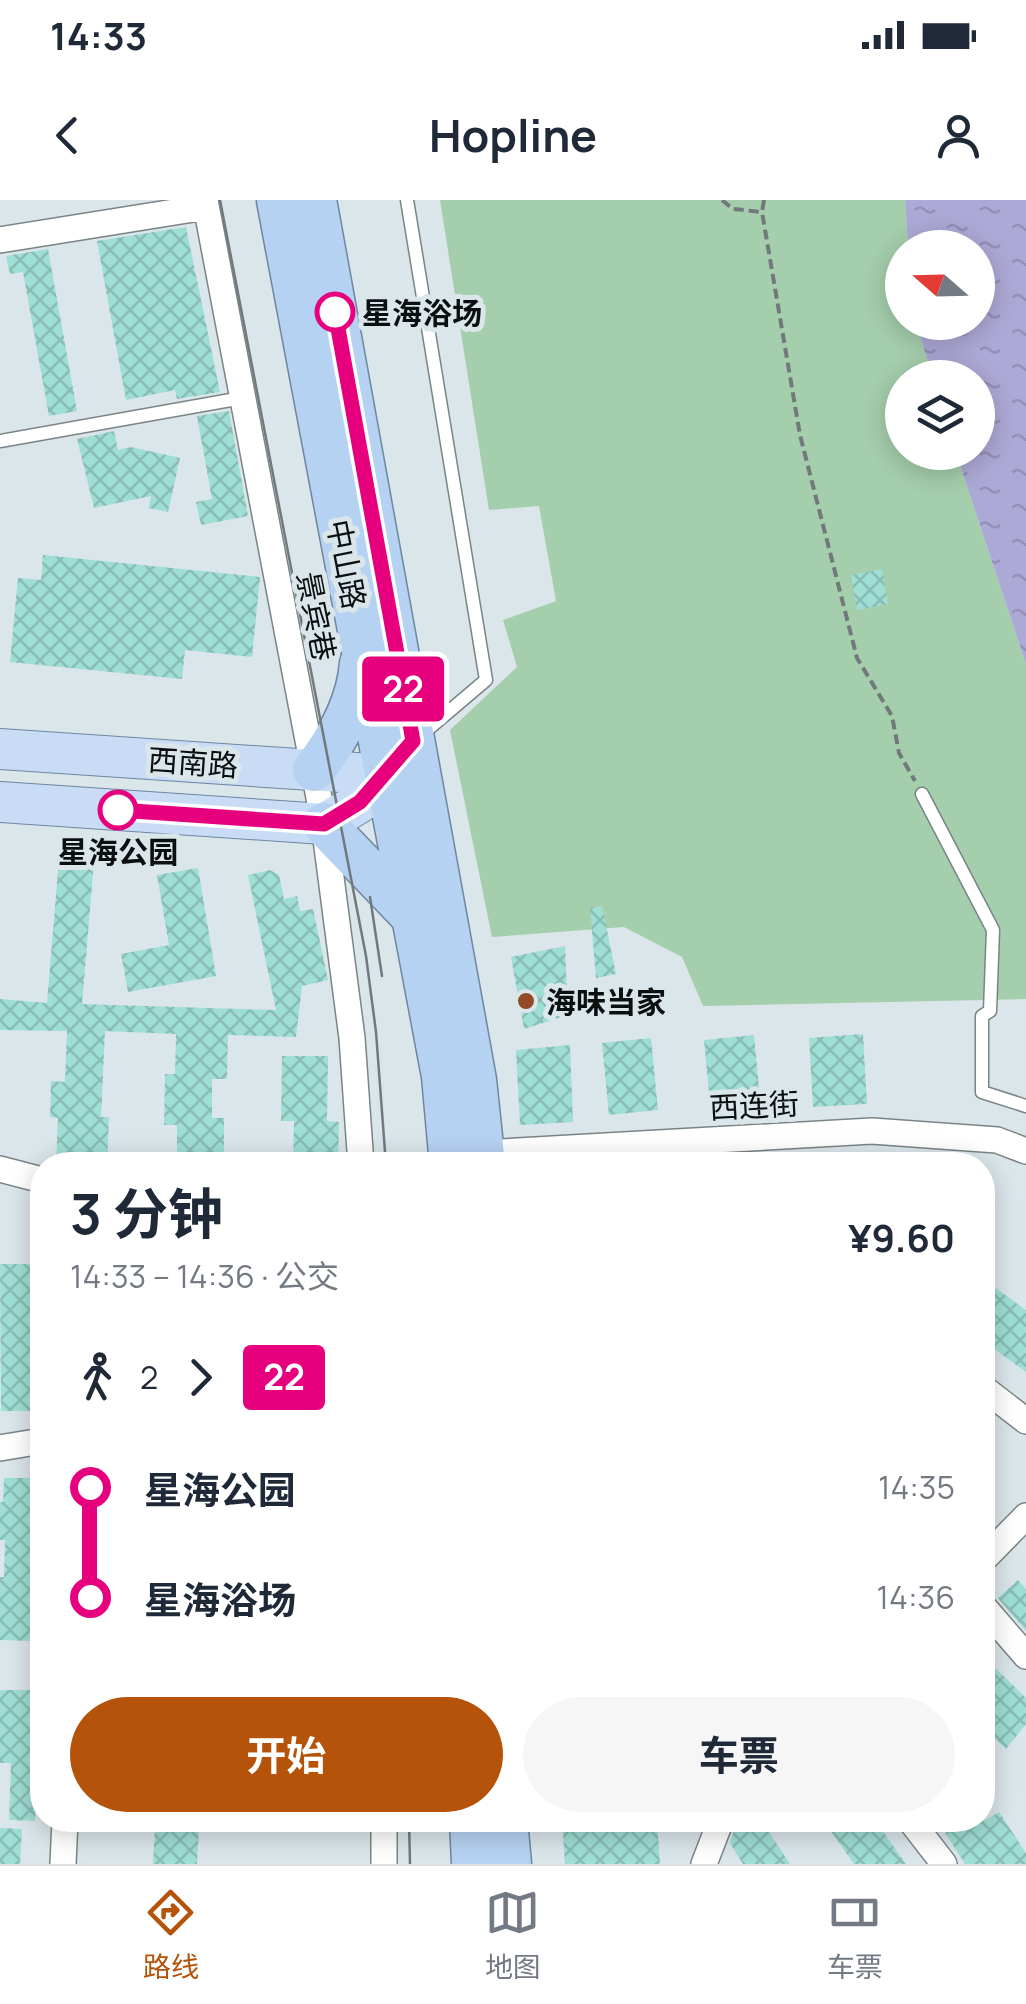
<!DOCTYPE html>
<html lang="zh">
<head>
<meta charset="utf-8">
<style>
	body { margin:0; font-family:Manrope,"Noto Sans SC",sans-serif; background:#f6f6f7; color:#1f2937; height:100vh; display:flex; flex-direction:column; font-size:38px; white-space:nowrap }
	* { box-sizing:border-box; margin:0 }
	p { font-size:32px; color:#747a83 }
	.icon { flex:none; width:55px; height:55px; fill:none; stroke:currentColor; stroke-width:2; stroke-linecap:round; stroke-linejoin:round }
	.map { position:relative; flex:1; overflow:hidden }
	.side { position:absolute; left:30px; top:952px; width:965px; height:680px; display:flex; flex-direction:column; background:#fff; border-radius:40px; box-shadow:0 5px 25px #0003 }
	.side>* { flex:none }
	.badge { padding:0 20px; border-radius:8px; font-size:35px; line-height:65px }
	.needle { width:65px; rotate:290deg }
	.buttons { position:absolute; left:885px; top:30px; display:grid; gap:20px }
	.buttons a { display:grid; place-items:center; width:110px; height:110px; border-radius:50%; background:#fff; box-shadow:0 5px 25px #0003; font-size:50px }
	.map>.badge { position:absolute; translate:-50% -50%; box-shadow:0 0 0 5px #fff }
	.legs { display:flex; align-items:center; gap:15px; height:110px; padding:0 40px; font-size:32px }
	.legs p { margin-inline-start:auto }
	.headline { display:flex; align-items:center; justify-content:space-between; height:170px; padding:0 40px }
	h1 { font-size:55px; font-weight:700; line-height:75px }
	.cta { display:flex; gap:20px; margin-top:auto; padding:20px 40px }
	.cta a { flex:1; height:115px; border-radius:60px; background:#b45309; color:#fff; font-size:40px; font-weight:700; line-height:115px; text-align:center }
	.cta a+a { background:#f6f6f7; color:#1f2937 }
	ul { padding:0 40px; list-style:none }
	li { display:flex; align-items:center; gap:35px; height:110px; font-size:38px }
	li i { display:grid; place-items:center; width:15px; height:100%; margin:0 12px; background:currentColor }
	li i::after { content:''; width:25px; height:25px; margin:-12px; border:8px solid; border-radius:50%; background:#fff }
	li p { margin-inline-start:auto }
	li:first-child i { background:linear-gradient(#0000 50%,currentColor 0) }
	li:last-child i { background:linear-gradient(currentColor 50%,#0000 0) }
	.status { display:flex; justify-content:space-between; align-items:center; height:70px; padding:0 50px; background:#fff; direction:ltr }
	.status svg { height:28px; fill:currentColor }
	header { display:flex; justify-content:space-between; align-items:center; height:130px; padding:0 40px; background:#fff; font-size:45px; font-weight:700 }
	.menu { display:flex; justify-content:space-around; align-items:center; height:140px; border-top:2px solid #e0e1e3; background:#fff; font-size:28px; color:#747a83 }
	.menu a { display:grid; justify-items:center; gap:5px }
	.menu .current { color:#b45309 }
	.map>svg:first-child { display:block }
	.park { fill:#a5ceac }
	.water { fill:url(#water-ripples) }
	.building { fill:url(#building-cross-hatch) }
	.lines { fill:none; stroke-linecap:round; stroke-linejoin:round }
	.service-casing { stroke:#7a8487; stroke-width:15 }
	.minor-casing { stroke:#7a8487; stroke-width:28 }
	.primary-casing { stroke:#6e86a0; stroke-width:42 }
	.trunk-casing { stroke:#6e86a0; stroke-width:45 }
	.path { stroke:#72797c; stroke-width:4; stroke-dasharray:10 5; stroke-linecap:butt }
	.service { stroke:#fff; stroke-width:12 }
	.minor { stroke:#fff; stroke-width:25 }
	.primary { stroke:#c8ddf5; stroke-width:40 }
	.trunk { stroke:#b6d2f2; stroke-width:42 }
	.tram { stroke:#72797c; stroke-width:2.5 }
	.line-1-casing { stroke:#fff; stroke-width:22 }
	.line-1 { stroke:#e6007e; stroke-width:15 }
	.stop-1-dot { fill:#fff; stroke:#e6007e; stroke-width:5 }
	.poi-dot { fill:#924a27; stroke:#dbe6ea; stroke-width:4 }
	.labels { text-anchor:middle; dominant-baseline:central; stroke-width:10; stroke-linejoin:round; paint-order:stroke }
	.stop-label { font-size:30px; font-weight:bold; fill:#0b0f10; stroke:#dbe6ea; text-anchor:start }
	.street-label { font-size:30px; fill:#0b0f10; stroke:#dbe6ea }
	.poi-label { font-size:30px; font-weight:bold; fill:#0b0f10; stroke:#dbe6ea; text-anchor:start }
</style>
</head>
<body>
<div class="status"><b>14:33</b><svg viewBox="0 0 49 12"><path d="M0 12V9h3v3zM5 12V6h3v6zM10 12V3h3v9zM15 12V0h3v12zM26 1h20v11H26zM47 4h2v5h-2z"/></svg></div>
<header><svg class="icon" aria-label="back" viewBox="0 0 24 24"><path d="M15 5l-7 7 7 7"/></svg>Hopline<svg class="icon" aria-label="person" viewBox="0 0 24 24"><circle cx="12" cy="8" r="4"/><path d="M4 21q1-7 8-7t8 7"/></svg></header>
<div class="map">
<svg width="1026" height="1664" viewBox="0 0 1026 1664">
	<defs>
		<pattern id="water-ripples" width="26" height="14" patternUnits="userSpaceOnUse" patternTransform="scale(2.5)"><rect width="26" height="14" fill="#ada9d6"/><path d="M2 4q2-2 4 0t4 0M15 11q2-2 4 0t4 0" fill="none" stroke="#9490b7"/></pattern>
		<pattern id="building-cross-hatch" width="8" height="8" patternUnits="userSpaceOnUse" patternTransform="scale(2.5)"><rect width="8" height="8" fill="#9fded4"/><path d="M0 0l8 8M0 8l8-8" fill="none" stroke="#88bdb5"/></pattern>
	</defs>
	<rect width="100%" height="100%" fill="#dbe6ea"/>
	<path class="park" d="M440 0H905L908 47 902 48V122L916 123 933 177 902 178V252L956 253 1026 464V799L703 806 682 757 624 727 492 737 450 530 517 467 503 420 556 401 539 306 489 310Z"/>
	<path class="water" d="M905 0H1026V464L956 253 978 252V178L933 177 916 123 978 122V48L908 47Z"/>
	<path class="building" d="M186 27 220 192 177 199 175 190 126 200 97 41Z
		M48 49 77 211 49 216 23 72 10 74 6 56Z
		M229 211 248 316 201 325 196 302 212 299 197 216Z
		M114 231 118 250 131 247 180 258 168 312 149 308 151 296 94 308 77 239Z
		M43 355 260 377 252 457 185 450 182 479 10 462 18 378 41 380Z
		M882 369 888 404 857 410 851 375Z
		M60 647 95 650 82 804 276 810 248 675 270 670 279 675 284 699 297 696 300 711 313 709 328 780 302 786 296 837 228 835 227 879H212V918H224V965H177V925H164L165 874H175L176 834 105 831 101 917H109L107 965H56L58 918 50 917 51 881 65 882 67 831 0 830V799L47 803Z
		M198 668 216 776 128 792 121 754 169 745 157 675Z
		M602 706 616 774 596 778 590 708Z
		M565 746 568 815 524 829 511 757Z
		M863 834 867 904 813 907 809 838Z
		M754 835 761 909 711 913 704 840Z
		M651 838 658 910 609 915 602 843Z
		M570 845 573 922 520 925 516 850Z
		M282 856H328L327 921 339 922 338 965H293L294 921H281Z
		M0 1064H42V1211H1Z
		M982 1078 1026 1110V1172L982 1140Z
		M4 1278H36V1304L42 1305V1341L37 1342 34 1371 32 1441 0 1440V1377H4L5 1340H0V1302H3Z
		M1018 1380 1026 1389V1431L998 1398Z
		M982 1455 1026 1498V1524L1006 1549 982 1526Z
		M0 1490H41L40 1563H37L35 1621 9 1620 11 1563H0Z
		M999 1612 1026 1653V1664H965L945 1633 965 1620H986Z
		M562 1620H657L660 1664H565Z
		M737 1620H761L790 1664H743L730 1643Z
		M823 1620H875L906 1664H854Z
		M155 1627 199 1629 197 1664H153Z
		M0 1628 22 1629 20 1664H0Z"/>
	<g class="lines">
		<defs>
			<path id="service" d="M407 0 486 480 420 536
				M0 241 242 198
				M922 594 993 730 990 811 982 816V892L1026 906"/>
			<path id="minor" d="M205 0 324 624 352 838 361 965
				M0 40 206 7
				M483 953 872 931 997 940 1026 951
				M0 969 42 980
				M982 1187 1026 1221
				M0 1248 42 1241
				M982 1361 1026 1316
				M982 1405 1026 1456
				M910 1620 944 1664
				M63 1664 65 1620
				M384 1664V1620
				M704 1664 721 1620"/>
			<path id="primary" d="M0 549 386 575 404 581
				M0 602 324 624 359 603 405 552"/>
			<path id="trunk" d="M278 0 443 876 451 965
				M315 0 475 880 484 965
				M314 570C338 539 358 504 361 463
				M324 624 413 717
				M471 1620 473 1664
				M506 1620 510 1664"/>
		</defs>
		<use href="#service" class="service-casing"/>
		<use href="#minor" class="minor-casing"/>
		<use href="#primary" class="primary-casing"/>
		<use href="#trunk" class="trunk-casing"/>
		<path class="path" d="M722 0 733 9 762 12
			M764 0 762 12 800 235 857 458 892 516 899 553 915 581"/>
		<use href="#service" class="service"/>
		<use href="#minor" class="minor"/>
		<use href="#primary" class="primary"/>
		<use href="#trunk" class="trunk"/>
		<path class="tram" d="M220 0 366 756 376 832 386 965
			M370 697 382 776
			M409 1620 410 1664"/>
	</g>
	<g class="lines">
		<defs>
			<path id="line-1" d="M118 610 324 624 360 602 413 541 335 112"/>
		</defs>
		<use href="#line-1" class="line-1-casing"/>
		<use href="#line-1" class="line-1"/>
	</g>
	<g class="stop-1-dot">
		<circle cx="335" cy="112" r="18"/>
		<circle cx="118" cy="610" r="18"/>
	</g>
	<circle class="poi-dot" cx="526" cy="801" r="10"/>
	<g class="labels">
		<g class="stop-label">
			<text x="362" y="112">星海浴场</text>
			<text x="118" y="651" text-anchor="middle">星海公园</text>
		</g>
		<g class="street-label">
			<text transform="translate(347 364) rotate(79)">中山路</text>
			<text transform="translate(317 416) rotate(79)">景宾巷</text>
			<text transform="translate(193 562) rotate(4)">西南路</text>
			<text transform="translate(754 905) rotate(-3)">西连街</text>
		</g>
		<g class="poi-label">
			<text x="546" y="801">海味当家</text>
		</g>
	</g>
</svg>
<div class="buttons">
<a><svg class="needle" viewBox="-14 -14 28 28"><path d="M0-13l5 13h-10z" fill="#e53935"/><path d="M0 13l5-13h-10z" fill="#747a83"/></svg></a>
<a><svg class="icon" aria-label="layers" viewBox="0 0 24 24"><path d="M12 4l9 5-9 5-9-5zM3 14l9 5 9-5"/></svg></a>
</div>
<b class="badge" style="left:403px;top:489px;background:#e6007e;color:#fff">22</b>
<section class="side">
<div class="headline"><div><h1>3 分钟</h1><p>14:33 – 14:36 · 公交</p></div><b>¥9.60</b></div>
<div class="legs"><svg class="icon" aria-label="walk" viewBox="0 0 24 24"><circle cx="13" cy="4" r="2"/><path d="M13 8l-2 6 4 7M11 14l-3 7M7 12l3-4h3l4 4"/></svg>2<svg class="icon" aria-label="forward" viewBox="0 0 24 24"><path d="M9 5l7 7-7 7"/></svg><b class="badge" style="background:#e6007e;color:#fff">22</b></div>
<ul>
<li><i style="color:#e6007e"></i><b>星海公园</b><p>14:35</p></li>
<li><i style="color:#e6007e"></i><b>星海浴场</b><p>14:36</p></li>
</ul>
<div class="cta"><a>开始</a><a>车票</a></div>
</section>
</div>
<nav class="menu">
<a class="current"><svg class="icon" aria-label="directions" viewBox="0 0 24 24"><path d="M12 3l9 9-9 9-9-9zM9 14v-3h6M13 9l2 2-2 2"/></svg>路线</a>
<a><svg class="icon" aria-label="map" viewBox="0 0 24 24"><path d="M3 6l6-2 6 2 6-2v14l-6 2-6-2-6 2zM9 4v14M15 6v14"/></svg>地图</a>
<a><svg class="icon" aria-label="tickets" viewBox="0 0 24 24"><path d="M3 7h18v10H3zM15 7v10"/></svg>车票</a>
</nav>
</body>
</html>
